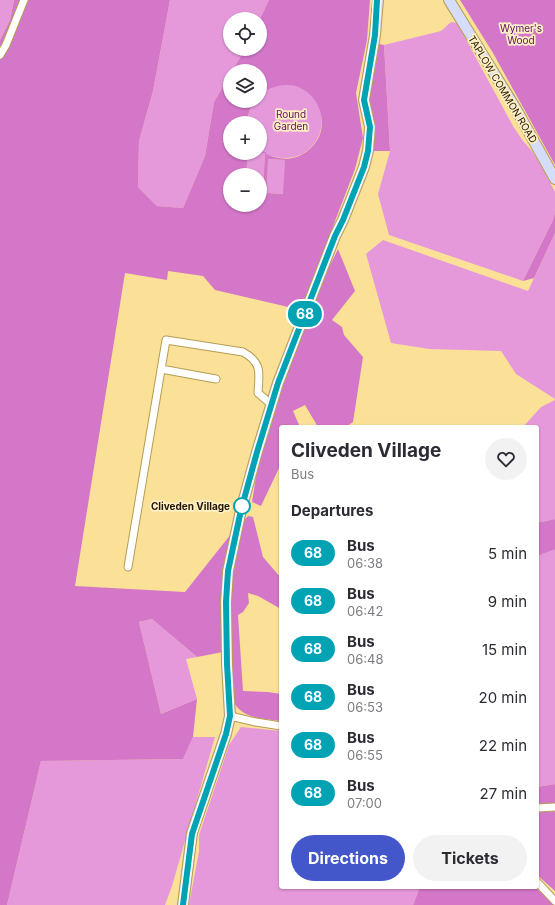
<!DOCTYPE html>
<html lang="en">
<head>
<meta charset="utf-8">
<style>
	body { margin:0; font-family:Inter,sans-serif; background:#f2f2f3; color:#2b2b33; height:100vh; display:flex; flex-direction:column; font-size:15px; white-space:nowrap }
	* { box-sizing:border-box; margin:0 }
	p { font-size:13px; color:#7c7c81 }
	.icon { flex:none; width:22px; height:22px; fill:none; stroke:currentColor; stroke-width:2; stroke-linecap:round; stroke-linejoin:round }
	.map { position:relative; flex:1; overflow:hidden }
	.panel { position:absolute; left:279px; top:425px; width:260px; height:464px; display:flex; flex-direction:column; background:#fff; border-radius:4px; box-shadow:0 1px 3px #0004 }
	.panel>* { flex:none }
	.badge { padding:0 8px; border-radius:13px; font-size:14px; line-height:26px }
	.tools { position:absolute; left:223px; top:12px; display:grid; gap:8px }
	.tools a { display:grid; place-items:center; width:44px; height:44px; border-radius:50%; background:#fff; box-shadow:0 1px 3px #0004; font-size:20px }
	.map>.badge { position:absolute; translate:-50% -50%; box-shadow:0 0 0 2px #fff }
	h2 { padding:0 12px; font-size:15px; line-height:36px }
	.round { display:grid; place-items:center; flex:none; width:42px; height:42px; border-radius:21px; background:#f2f2f3 }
	.overview { display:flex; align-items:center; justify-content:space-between; height:68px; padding:0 12px }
	h1 { font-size:19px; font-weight:700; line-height:30px }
	.action { display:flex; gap:8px; margin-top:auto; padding:8px 12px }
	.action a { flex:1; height:46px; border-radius:24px; background:#4356ca; color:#fff; font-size:16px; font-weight:700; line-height:46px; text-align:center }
	.action a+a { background:#f2f2f3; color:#2b2b33 }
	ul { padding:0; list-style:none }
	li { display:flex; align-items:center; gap:12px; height:48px; padding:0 12px }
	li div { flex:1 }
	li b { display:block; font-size:15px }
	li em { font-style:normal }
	li .badge { min-width:44px; font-weight:700; text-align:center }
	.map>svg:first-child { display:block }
	.green { fill:#e599db }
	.forest { fill:#d477c9; fill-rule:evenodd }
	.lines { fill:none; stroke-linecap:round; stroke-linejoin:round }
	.street-casing { stroke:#b59d54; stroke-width:9 }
	.secondary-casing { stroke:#b59d54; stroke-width:12 }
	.street { stroke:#fff; stroke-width:7 }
	.secondary { stroke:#d5dcfc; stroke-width:10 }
	.line-casing { stroke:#fff; stroke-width:9 }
	.line { stroke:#00a3b4; stroke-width:6 }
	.stop-dot { fill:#fff; stroke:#00a3b4; stroke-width:2 }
	.labels { text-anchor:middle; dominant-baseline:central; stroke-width:3.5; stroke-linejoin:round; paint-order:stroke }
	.park-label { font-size:10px; fill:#630d5d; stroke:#feefc4 }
	.street-label { font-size:10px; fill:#211700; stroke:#feefc4 }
	.stop-label { font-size:10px; font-weight:bold; fill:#211700; stroke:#feefc4; text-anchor:end }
</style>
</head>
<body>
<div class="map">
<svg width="555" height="905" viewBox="0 0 555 905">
	<rect width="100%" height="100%" fill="#fae197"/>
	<path class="green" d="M0 0H14L10 20 0 40Z
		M170 0H269L260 19H230V49H245L232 71H230V74L214 102 205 156 183 208 157 206 138 187 139 141 153 91Z
		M451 22 457 23 513 126 523 141 532 151 542 167 555 192V212L553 220 523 281 389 235 378 194 390 151 384 45 441 31Z
		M286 84C289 85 292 85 295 86 342 99 324 176 265 154L263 190 260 189V175H246L248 153H260V152H263L260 149V123H248C247 115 250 108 254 101H260V94C268 88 276 85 286 84Z
		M268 159 285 160 284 194 267 193Z
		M555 233V399L516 374 501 351 429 349 391 343 366 254 383 240 528 291Z
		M555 400V519L537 523V427H523L541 407Z
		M555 548V784L537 787V556Z
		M152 619 197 657 186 659 197 699 161 714 139 622Z
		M241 727 281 731V887H420L413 905H189L199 851V835L229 745Z
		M193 737H215L172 886 165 905H7L41 761 183 759Z"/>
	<path class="forest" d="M14 0H170L153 91 139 141 138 187 157 206 183 208 205 156 214 102 230 74V101H254C250 108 247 115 248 123H230V153H248L246 175H230V205H260V189H263L265 153 260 152V149L263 152H266V154C278 159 290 161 301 155 347 131 310 60 260 94V71H232L245 49H260V19L269 0H370L367 40 356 93 363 138 355 169 301 310 215 290 203 276 168 271 167 280 125 273 75 586 185 592 231 534 223 573V652L197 657 152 619 139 622 161 714 197 699 193 737 183 759 41 761 7 905H0V40L10 20ZM268 159 285 160 283 194 267 193Z
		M460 0H555V165L493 53Z
		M379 44 384 45 390 151H370L369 92 375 69Z
		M555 212V233L534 278 523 281 553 220Z
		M338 249 355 291 332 320 342 327 344 335 363 357 353 422 346 427H318L305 405 293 411 300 427H281V464L261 506 252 502 269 396 275 377Z
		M248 516 253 517 263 557 281 578V609L258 596 248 593 249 603 243 612 238 615 243 691 268 692 281 694V721C267 719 248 719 238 708 236 706 234 703 232 700L231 573 244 520Z
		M555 519V549L537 556V523Z
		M555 784V805H537V787Z
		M555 811V891L537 875V812H549Z
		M420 887H535L555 905H413Z"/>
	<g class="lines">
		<defs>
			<path id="street" d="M0 55 6 45 24 0
				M161 369 216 379
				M128 567 166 340 243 352C263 363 259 374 258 393L272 405
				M230 716 256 722 281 726
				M537 808 555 807
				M537 882 555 901"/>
			<path id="secondary" d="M449 0 516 109 555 179
				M183 905 192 833 226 734 230 716 227 664 226 602 228 571 241 510 257 452 278 383 335 236 343 220 364 167 368 151 370 127 364 100 375 35 378 0"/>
		</defs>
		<use href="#street" class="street-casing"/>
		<use href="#secondary" class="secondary-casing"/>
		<use href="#street" class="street"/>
		<use href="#secondary" class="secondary"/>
	</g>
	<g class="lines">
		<defs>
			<path id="line" d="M183 905 192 834 226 734 230 716 227 664 226 602 228 571 241 510 257 452 278 383 335 236 343 220 364 167 368 151 370 127 364 100 375 35 377 0"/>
		</defs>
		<use href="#line" class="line-casing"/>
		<use href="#line" class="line"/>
	</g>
	<circle class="stop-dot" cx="242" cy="506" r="8"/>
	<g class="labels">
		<g class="park-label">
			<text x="521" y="28">Wymer's<tspan x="521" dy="12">Wood</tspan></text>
			<text x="291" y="114">Round<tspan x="291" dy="12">Garden</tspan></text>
		</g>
		<g class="street-label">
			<text transform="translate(503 89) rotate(59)">TAPLOW COMMON ROAD</text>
		</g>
		<g class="stop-label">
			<text x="230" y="506">Cliveden Village</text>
		</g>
	</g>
</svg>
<div class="tools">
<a><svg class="icon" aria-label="locate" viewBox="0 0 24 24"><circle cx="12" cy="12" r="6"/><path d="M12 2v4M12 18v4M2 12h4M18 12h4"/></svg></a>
<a><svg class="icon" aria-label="layers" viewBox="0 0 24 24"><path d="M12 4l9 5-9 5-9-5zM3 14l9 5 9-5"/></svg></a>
<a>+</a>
<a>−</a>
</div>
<b class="badge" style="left:305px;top:314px;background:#00a3b4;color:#fff">68</b>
<section class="panel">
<div class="overview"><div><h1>Cliveden Village</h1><p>Bus</p></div><a class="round"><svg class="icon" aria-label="heart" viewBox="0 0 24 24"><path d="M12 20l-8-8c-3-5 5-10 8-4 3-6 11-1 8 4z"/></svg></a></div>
<h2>Departures</h2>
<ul>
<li><span class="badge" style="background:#00a3b4;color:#fff">68</span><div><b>Bus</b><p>06:38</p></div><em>5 min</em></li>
<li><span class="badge" style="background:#00a3b4;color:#fff">68</span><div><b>Bus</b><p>06:42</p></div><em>9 min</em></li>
<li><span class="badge" style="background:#00a3b4;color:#fff">68</span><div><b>Bus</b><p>06:48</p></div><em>15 min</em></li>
<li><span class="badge" style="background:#00a3b4;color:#fff">68</span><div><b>Bus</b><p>06:53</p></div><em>20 min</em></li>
<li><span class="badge" style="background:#00a3b4;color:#fff">68</span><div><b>Bus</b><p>06:55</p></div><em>22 min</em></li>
<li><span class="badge" style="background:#00a3b4;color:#fff">68</span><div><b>Bus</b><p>07:00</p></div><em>27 min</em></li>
</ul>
<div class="action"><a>Directions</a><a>Tickets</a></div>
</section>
</div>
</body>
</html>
